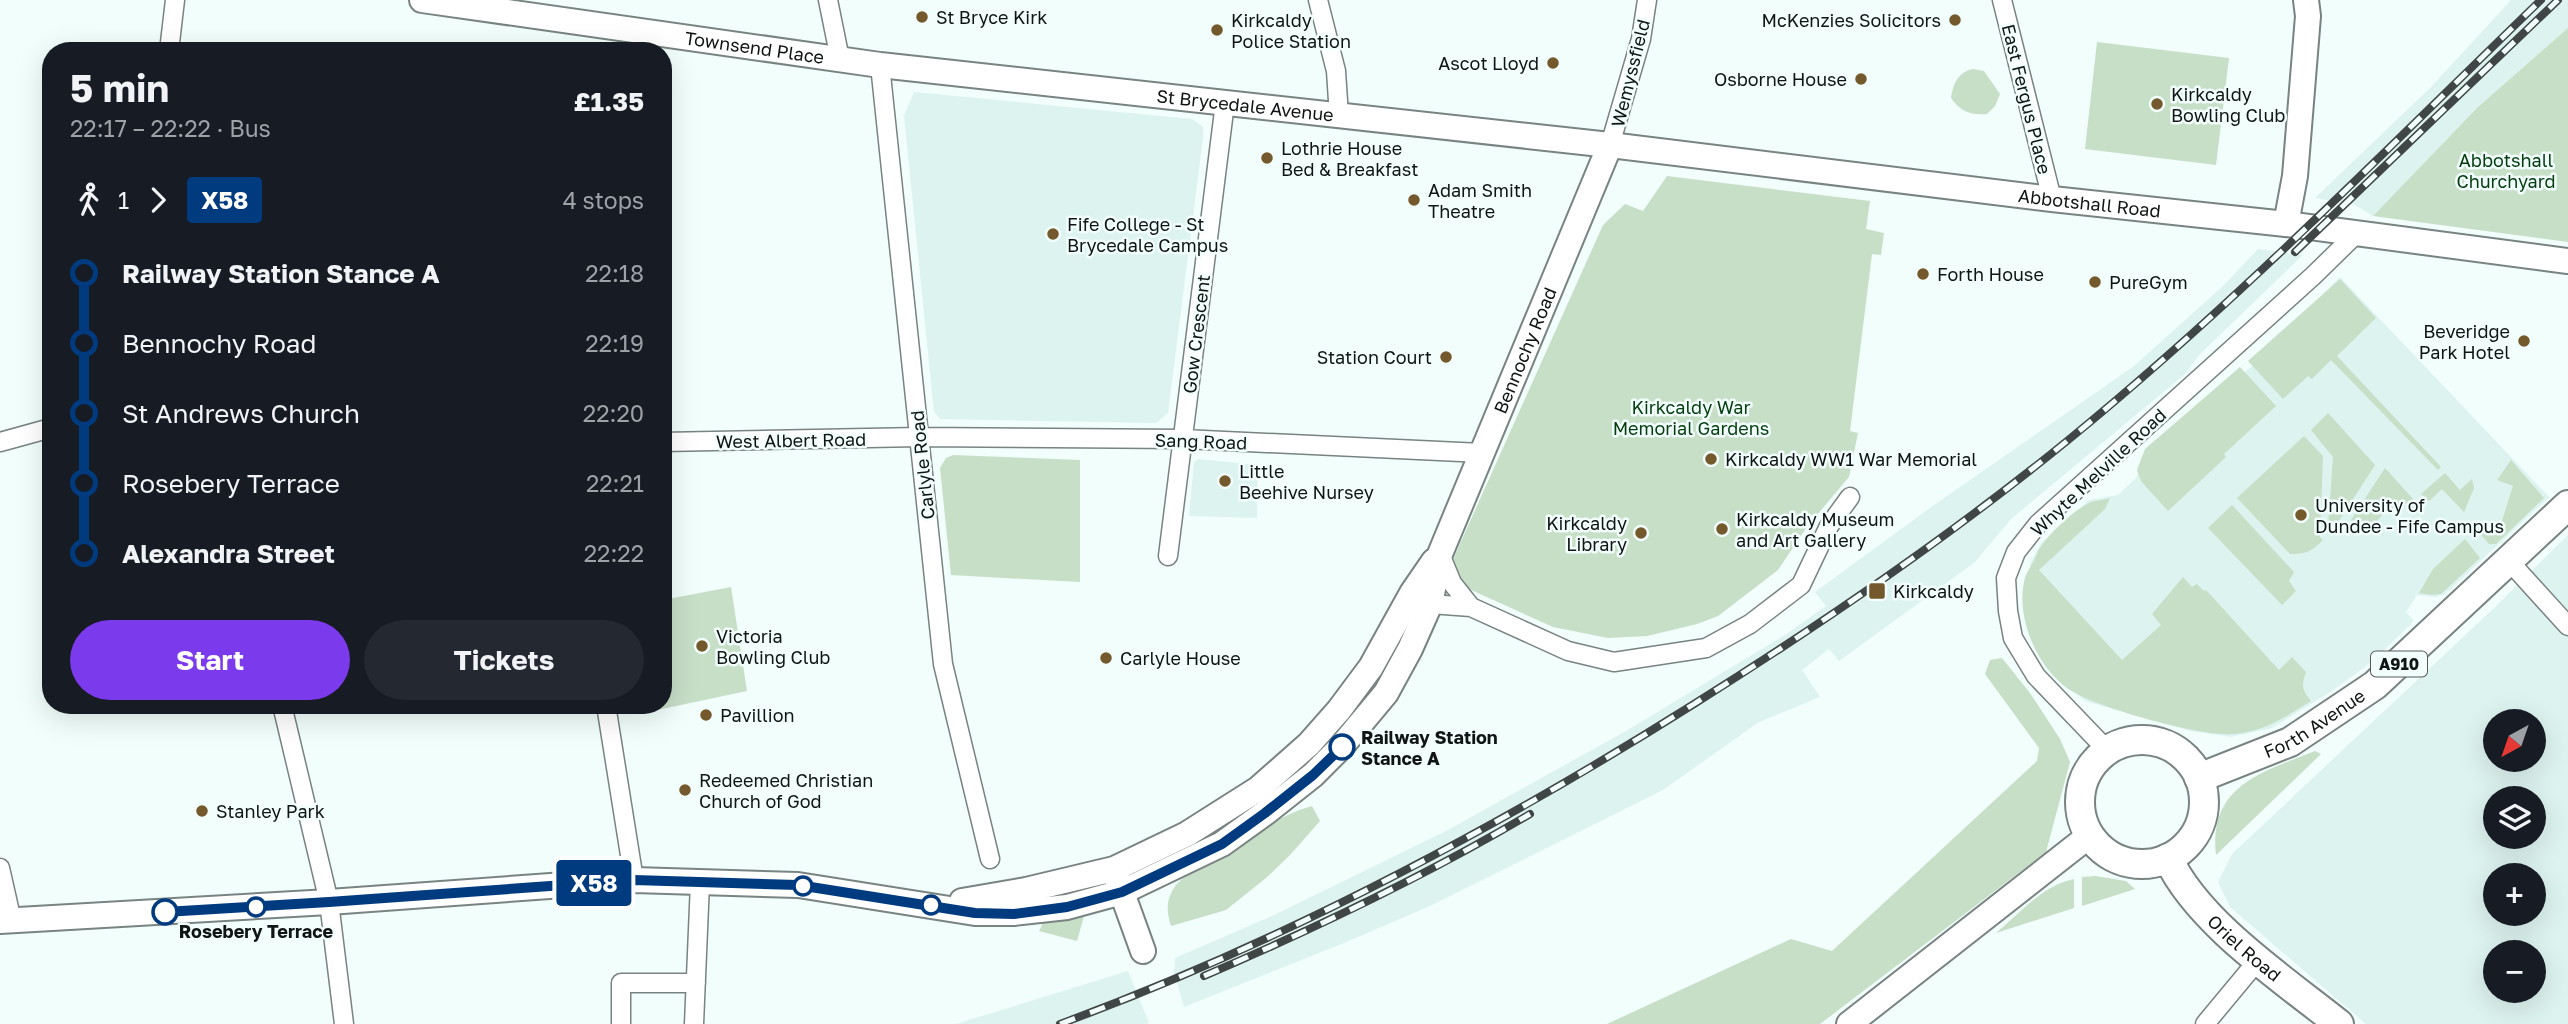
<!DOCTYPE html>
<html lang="en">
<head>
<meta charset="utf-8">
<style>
	body { margin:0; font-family:"Golos Text",sans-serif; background:#242831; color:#f1f3f6; height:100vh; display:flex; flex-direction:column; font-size:26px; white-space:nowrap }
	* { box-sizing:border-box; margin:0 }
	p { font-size:23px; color:#9ea1a6 }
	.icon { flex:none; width:38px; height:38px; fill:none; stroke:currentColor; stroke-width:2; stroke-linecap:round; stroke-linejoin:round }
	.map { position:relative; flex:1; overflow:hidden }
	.details { position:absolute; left:42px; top:42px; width:630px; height:672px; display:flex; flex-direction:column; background:#171b24; border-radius:28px; box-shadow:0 7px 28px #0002 }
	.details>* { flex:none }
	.badge { padding:0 14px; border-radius:5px; font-size:24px; line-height:46px }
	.needle { width:46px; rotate:220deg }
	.controls { position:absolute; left:2483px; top:709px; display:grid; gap:14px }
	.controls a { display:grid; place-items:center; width:63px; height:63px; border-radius:50%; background:#171b24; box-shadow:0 7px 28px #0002; font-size:35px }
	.map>.badge { position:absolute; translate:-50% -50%; box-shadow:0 0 0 4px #fff }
	.legs { display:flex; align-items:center; gap:10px; height:77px; padding:0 28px; font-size:23px }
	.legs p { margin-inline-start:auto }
	.summary { display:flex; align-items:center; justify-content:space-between; height:119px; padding:0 28px }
	h1 { font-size:38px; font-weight:700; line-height:52px }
	.primary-button { display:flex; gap:14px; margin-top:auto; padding:14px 28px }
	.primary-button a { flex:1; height:80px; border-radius:42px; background:#7c3aed; color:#fff; font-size:28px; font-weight:700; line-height:80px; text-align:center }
	.primary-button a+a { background:#242831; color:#f1f3f6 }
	ul { padding:0 28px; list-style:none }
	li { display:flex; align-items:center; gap:24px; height:70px; font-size:26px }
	li i { display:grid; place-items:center; width:10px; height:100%; margin:0 9px; background:currentColor }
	li i::after { content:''; width:18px; height:18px; margin:-9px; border:5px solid; border-radius:50%; background:#171b24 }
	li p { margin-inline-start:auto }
	li:first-child i { background:linear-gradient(#0000 50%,currentColor 0) }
	li:last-child i { background:linear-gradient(currentColor 50%,#0000 0) }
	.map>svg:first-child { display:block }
	.built { fill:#ddf3f0; fill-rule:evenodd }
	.green { fill:#c7dec7 }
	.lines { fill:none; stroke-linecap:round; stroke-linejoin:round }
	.street-casing { stroke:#788382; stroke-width:21 }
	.secondary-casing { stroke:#788382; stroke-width:28 }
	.primary-casing { stroke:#788382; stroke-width:32 }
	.street { stroke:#fff; stroke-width:18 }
	.secondary { stroke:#fff; stroke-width:24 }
	.primary { stroke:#fff; stroke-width:28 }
	.rail-casing { stroke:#404646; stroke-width:8 }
	.rail { stroke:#f1fefc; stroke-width:5; stroke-dasharray:16; stroke-linecap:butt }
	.line-1-casing { stroke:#fff; stroke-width:16 }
	.line-1 { stroke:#003b80; stroke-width:10 }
	.poi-dot { fill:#74592c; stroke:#f1fefc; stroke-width:2.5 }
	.stop-1-dot { fill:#fff; stroke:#003b80; stroke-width:3.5 }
	.labels { text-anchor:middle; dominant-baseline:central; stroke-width:5; stroke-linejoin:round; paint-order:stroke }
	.shield { fill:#f1fefc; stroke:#545a5a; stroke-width:2 }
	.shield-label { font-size:16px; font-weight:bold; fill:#101414 }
	.poi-label { font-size:18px; fill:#101414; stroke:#f1fefc; text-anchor:start }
	.street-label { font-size:18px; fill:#101414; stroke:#f1fefc }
	.park-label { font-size:18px; fill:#043e0e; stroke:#f1fefc }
	.stop-label { font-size:18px; font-weight:bold; fill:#101414; stroke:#f1fefc; text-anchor:start }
</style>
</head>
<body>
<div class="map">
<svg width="2568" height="1024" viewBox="0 0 2568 1024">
	<rect width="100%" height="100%" fill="#f1fefc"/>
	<path class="built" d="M2511 0H2568V28L2477 108 2373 216 2355 205 2315 198 2431 87Z
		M914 92 1192 119 1203 127V138L1168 413 1156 423 940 419 934 412 904 116Z
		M2258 249 2303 255 2199 355 2185 374 2011 519 1974 563 1839 661 1829 649 1802 670 1820 697 1759 722 1663 790 1430 906 1344 943 1184 1007 1174 972 1175 958 1272 916 1448 830 1626 731 1785 635 1826 606 1815 592 1930 508 2134 366 2223 286Z
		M2340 277 2549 497 2445 594 2436 597 2417 595 2406 612 2414 621 2373 661 2332 691 2272 728 2231 737 2191 731 2085 701 2065 682 2029 593 2030 564 2041 543 2089 500 2118 495 2136 478 2147 457 2254 364Z
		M1198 459 1258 465 1257 518 1189 516 1194 462Z
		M2568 535V1024H2366L2230 907 2218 882 2232 854 2494 608ZM2496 721H2534V760H2496ZM2496 798H2534V836H2496ZM2496 875H2534V914H2496ZM2496 952H2534V990H2496Z
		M1128 971 1149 1023 1146 1024H956Z"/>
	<path class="green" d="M2568 28V242L2373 216 2477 108Z
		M2097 42 2229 58 2216 165 2085 149Z
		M1973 69 1984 71 2000 94 1995 106 1987 114C1970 115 1961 112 1951 98 1953 84 1958 72 1973 69Z
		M1667 176 1870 201 1866 229 1884 233 1881 255 1872 254 1850 431 1858 433 1849 477 1807 527 1778 570 1718 616 1697 624 1647 636 1608 638 1553 627 1469 589 1450 566 1603 225 1625 204 1643 211Z
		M2340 279 2376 318 2337 356 2441 467 2438 470 2331 360 2312 379 2308 376 2283 399 2248 361Z
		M2240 367 2276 406 2224 454 2226 457 2168 511 2141 481 2137 470 2145 449Z
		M2328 413 2375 465 2333 530 2328 528 2333 457 2311 430Z
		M2304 436 2323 456 2320 537 2323 540C2311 552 2306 554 2290 554L2237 498Z
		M953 455 1080 460V582L951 575 940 468 946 458Z
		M2511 460 2544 498 2496 544H2489L2476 529 2484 522 2500 527 2513 486 2497 480Z
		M2385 468 2424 511 2418 515 2403 501 2390 515 2385 512 2376 522 2374 520 2370 524 2365 521 2353 523 2351 520Z
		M2445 473 2460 490 2472 479 2474 488 2464 512 2442 489 2429 501 2421 494Z
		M2110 498 2105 509 2039 570 2122 660 2161 625 2152 614 2183 577 2192 587 2197 584 2204 591 2206 590 2279 670 2292 657 2306 672C2301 686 2302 690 2311 701 2284 718 2257 736 2223 734 2190 733 2104 709 2075 693 2039 673 2014 618 2025 578 2026 573 2030 569 2032 564 2036 558 2037 551 2042 545 2053 530 2072 512 2089 503 2095 500 2103 500 2110 498Z
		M2232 505 2294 572 2289 581 2296 591 2282 605 2208 528Z
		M2465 539 2480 558 2441 594 2432 595 2419 593 2433 569Z
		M731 587 747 691 643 713 642 705H663V600Z
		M2002 658 2030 693 2060 739 2070 762 2046 852 1820 1024H1607L1791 939 1832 951 2037 761 2039 748 1985 674 1990 660Z
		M2315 751 2321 754 2216 855C2208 785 2263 772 2315 751Z
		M1312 806 1320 821 1290 855 1266 878 1226 910 1171 926C1166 910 1166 899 1176 885 1189 870 1210 863 1227 853 1255 835 1279 815 1312 806Z
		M2095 876 2126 881 2135 889 2082 906V877Z
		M2074 879V908L1996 933C2019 914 2043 885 2074 879Z
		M1084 916 1077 941 1039 931 1043 923Z"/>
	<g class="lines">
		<defs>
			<path id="street" d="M828 0 840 59
				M1318 0 1336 71 1339 116
				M2002 0 2052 199
				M169 51 175 0
				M880 65 943 664 990 859
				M1610 145 1641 39 1647 0
				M0 442 51 428
				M663 442 920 437 1183 439 1482 453
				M1440 554 1452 583 1471 607
				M1168 556 1225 103
				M2509 561 2568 626
				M1430 604 1471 607 1568 651 1614 662 1706 648 1750 624 1801 585 1829 526 1850 497
				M282 705 329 902 344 1024
				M606 705 634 880
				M2107 750 2036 676 2013 638 2008 611 2006 578 2016 552 2038 524 2313 276 2356 234
				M0 868 12 921
				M621 1024V983H696
				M694 1024 700 883
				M2205 1024 2259 959"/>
			<g id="secondary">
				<path id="s1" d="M422 0 880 65 1610 145 2052 199 2286 224 2568 261"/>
				<path d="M2286 224 2295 176 2308 16 2306 0"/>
				<path d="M1116 876 1143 951"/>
				<path d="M962 901 1026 890 1114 869 1187 834 1258 789 1309 744 1339 710 1371 667 1412 593 1434 561"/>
				<path id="s2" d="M0 921 329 902 634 880 798 885 975 913H1014L1067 907 1122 892 1222 844 1265 813 1313 775 1341 747 1386 693 1410 649 1430 604 1440 554 1610 145"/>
				<path d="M1849 1024 2090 835"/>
			</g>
			<g id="primary">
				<circle cx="2142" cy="802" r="62"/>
				<path id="s3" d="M2199 778 2290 742 2375 685 2568 505"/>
				<path id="s4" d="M2168 858C2197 922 2284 980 2339 1024"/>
			</g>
		</defs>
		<use href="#street" class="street-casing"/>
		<use href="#secondary" class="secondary-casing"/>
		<use href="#primary" class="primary-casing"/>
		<use href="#street" class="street"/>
		<use href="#secondary" class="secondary"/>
		<use href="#primary" class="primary"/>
		<defs>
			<path id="rail" d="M2295 252 2558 0
				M1204 976C1316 928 1425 876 1530 814
				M1060 1024C1283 942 1494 830 1694 704 1823 623 1949 537 2067 441 2234 305 2386 150 2541 0"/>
		</defs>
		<use href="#rail" class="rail-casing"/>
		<use href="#rail" class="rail"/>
	</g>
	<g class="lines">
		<defs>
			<path id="line-1" d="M165 912 329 902 634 880 798 885 975 913 1014 914 1067 907 1122 892 1222 844 1265 813 1313 775 1342 747"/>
		</defs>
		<use href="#line-1" class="line-1-casing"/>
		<use href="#line-1" class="line-1"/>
	</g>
	<g class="poi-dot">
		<circle cx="922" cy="17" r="7"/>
		<circle cx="1955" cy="20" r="7"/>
		<circle cx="1217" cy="30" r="7"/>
		<circle cx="1553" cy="63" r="7"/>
		<circle cx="1861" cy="79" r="7"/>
		<circle cx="2157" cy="104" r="7"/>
		<circle cx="1267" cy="158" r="7"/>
		<circle cx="1414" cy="200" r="7"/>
		<circle cx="1053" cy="234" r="7"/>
		<circle cx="1923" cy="274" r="7"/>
		<circle cx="2095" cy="282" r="7"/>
		<circle cx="2524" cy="341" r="7"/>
		<circle cx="1446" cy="357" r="7"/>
		<circle cx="1711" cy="459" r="7"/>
		<circle cx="1225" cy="481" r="7"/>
		<circle cx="2301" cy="515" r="7"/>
		<circle cx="1722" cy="529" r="7"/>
		<circle cx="1641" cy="533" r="7"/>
		<rect x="1868" y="582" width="18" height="18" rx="3.5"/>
		<circle cx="702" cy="646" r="7"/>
		<circle cx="1106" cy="658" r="7"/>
		<circle cx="706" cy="715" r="7"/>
		<circle cx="685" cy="790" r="7"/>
		<circle cx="202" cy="811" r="7"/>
	</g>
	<g class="stop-1-dot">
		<circle cx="1342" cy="747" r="12"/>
		<circle cx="803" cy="886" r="9"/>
		<circle cx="931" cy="905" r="9"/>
		<circle cx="256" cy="907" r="9"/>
		<circle cx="165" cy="912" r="12"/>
	</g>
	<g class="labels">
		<rect class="shield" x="2371" y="651.5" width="56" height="25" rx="5"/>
		<g class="shield-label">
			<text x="2399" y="664">A910</text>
		</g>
		<g class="poi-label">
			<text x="936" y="17">St Bryce Kirk</text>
			<text x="1231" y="20">Kirkcaldy<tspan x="1231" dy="21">Police Station</tspan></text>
			<text x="1941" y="20" text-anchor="end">McKenzies Solicitors</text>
			<text x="1539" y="63" text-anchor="end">Ascot Lloyd</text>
			<text x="1847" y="79" text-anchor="end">Osborne House</text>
			<text x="2171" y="94">Kirkcaldy<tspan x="2171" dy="21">Bowling Club</tspan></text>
			<text x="1281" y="148">Lothrie House<tspan x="1281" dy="21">Bed &amp; Breakfast</tspan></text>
			<text x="1428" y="190">Adam Smith<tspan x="1428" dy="21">Theatre</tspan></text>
			<text x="1067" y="224">Fife College - St<tspan x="1067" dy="21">Brycedale Campus</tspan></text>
			<text x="1937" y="274">Forth House</text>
			<text x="2109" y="282">PureGym</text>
			<text x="2510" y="331" text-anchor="end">Beveridge<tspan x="2510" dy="21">Park Hotel</tspan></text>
			<text x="1432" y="357" text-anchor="end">Station Court</text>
			<text x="1725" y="459">Kirkcaldy WW1 War Memorial</text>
			<text x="1239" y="471">Little<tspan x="1239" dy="21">Beehive Nursey</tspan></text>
			<text x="2315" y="505">University of<tspan x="2315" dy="21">Dundee - Fife Campus</tspan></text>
			<text x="1736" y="519">Kirkcaldy Museum<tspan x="1736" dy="21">and Art Gallery</tspan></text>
			<text x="1627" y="523" text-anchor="end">Kirkcaldy<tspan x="1627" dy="21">Library</tspan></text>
			<text x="1893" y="591">Kirkcaldy</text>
			<text x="716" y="636">Victoria<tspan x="716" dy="21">Bowling Club</tspan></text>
			<text x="1120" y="658">Carlyle House</text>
			<text x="720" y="715">Pavillion</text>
			<text x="699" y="780">Redeemed Christian<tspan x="699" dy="21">Church of God</tspan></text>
			<text x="216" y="811">Stanley Park</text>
		</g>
		<g class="street-label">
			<text stroke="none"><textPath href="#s1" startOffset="336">Townsend Place</textPath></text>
			<text transform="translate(1630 73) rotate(-76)">Wemyssfield</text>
			<text transform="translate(2027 99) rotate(76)">East Fergus Place</text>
			<text stroke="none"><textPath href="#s1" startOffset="830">St Brycedale Avenue</textPath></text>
			<text stroke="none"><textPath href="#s1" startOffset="1680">Abbotshall Road</textPath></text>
			<text transform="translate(1196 334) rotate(-83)">Gow Crescent</text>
			<text stroke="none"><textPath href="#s2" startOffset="1834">Bennochy Road</textPath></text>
			<text transform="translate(791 440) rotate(-1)">West Albert Road</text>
			<text transform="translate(1201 441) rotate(2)">Sang Road</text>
			<text transform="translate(922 465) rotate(-96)">Carlyle Road</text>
			<text transform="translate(2098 472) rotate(-43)">Whyte Melville Road</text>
			<text stroke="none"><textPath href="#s3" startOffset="128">Forth Avenue</textPath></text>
			<text stroke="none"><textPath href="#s4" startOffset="119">Oriel Road</textPath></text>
		</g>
		<g class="park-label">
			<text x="2506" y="160">Abbotshall<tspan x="2506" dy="21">Churchyard</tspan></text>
			<text x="1691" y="407">Kirkcaldy War<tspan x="1691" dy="21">Memorial Gardens</tspan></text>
		</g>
		<g class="stop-label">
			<text x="1361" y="737">Railway Station<tspan x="1361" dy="21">Stance A</tspan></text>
			<text x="256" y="931" text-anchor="middle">Rosebery Terrace</text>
		</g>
	</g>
</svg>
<div class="controls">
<a><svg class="needle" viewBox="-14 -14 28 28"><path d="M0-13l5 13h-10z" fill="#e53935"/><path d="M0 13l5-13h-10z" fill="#9ea1a6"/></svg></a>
<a><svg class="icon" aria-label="layers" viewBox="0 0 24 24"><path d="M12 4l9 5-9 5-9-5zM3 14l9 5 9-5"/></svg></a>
<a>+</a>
<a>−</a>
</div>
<b class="badge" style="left:594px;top:883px;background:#003b80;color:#fff">X58</b>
<section class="details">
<div class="summary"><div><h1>5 min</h1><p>22:17 – 22:22 · Bus</p></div><b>£1.35</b></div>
<div class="legs"><svg class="icon" aria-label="walk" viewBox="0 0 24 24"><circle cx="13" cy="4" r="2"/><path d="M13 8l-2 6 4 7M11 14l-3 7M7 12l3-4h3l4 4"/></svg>1<svg class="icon" aria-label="forward" viewBox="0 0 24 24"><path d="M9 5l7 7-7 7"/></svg><b class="badge" style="background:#003b80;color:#fff">X58</b><p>4 stops</p></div>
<ul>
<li><i style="color:#003b80"></i><b>Railway Station Stance A</b><p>22:18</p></li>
<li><i style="color:#003b80"></i><span>Bennochy Road</span><p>22:19</p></li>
<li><i style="color:#003b80"></i><span>St Andrews Church</span><p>22:20</p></li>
<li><i style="color:#003b80"></i><span>Rosebery Terrace</span><p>22:21</p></li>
<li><i style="color:#003b80"></i><b>Alexandra Street</b><p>22:22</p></li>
</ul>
<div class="primary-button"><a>Start</a><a>Tickets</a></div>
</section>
</div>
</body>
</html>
